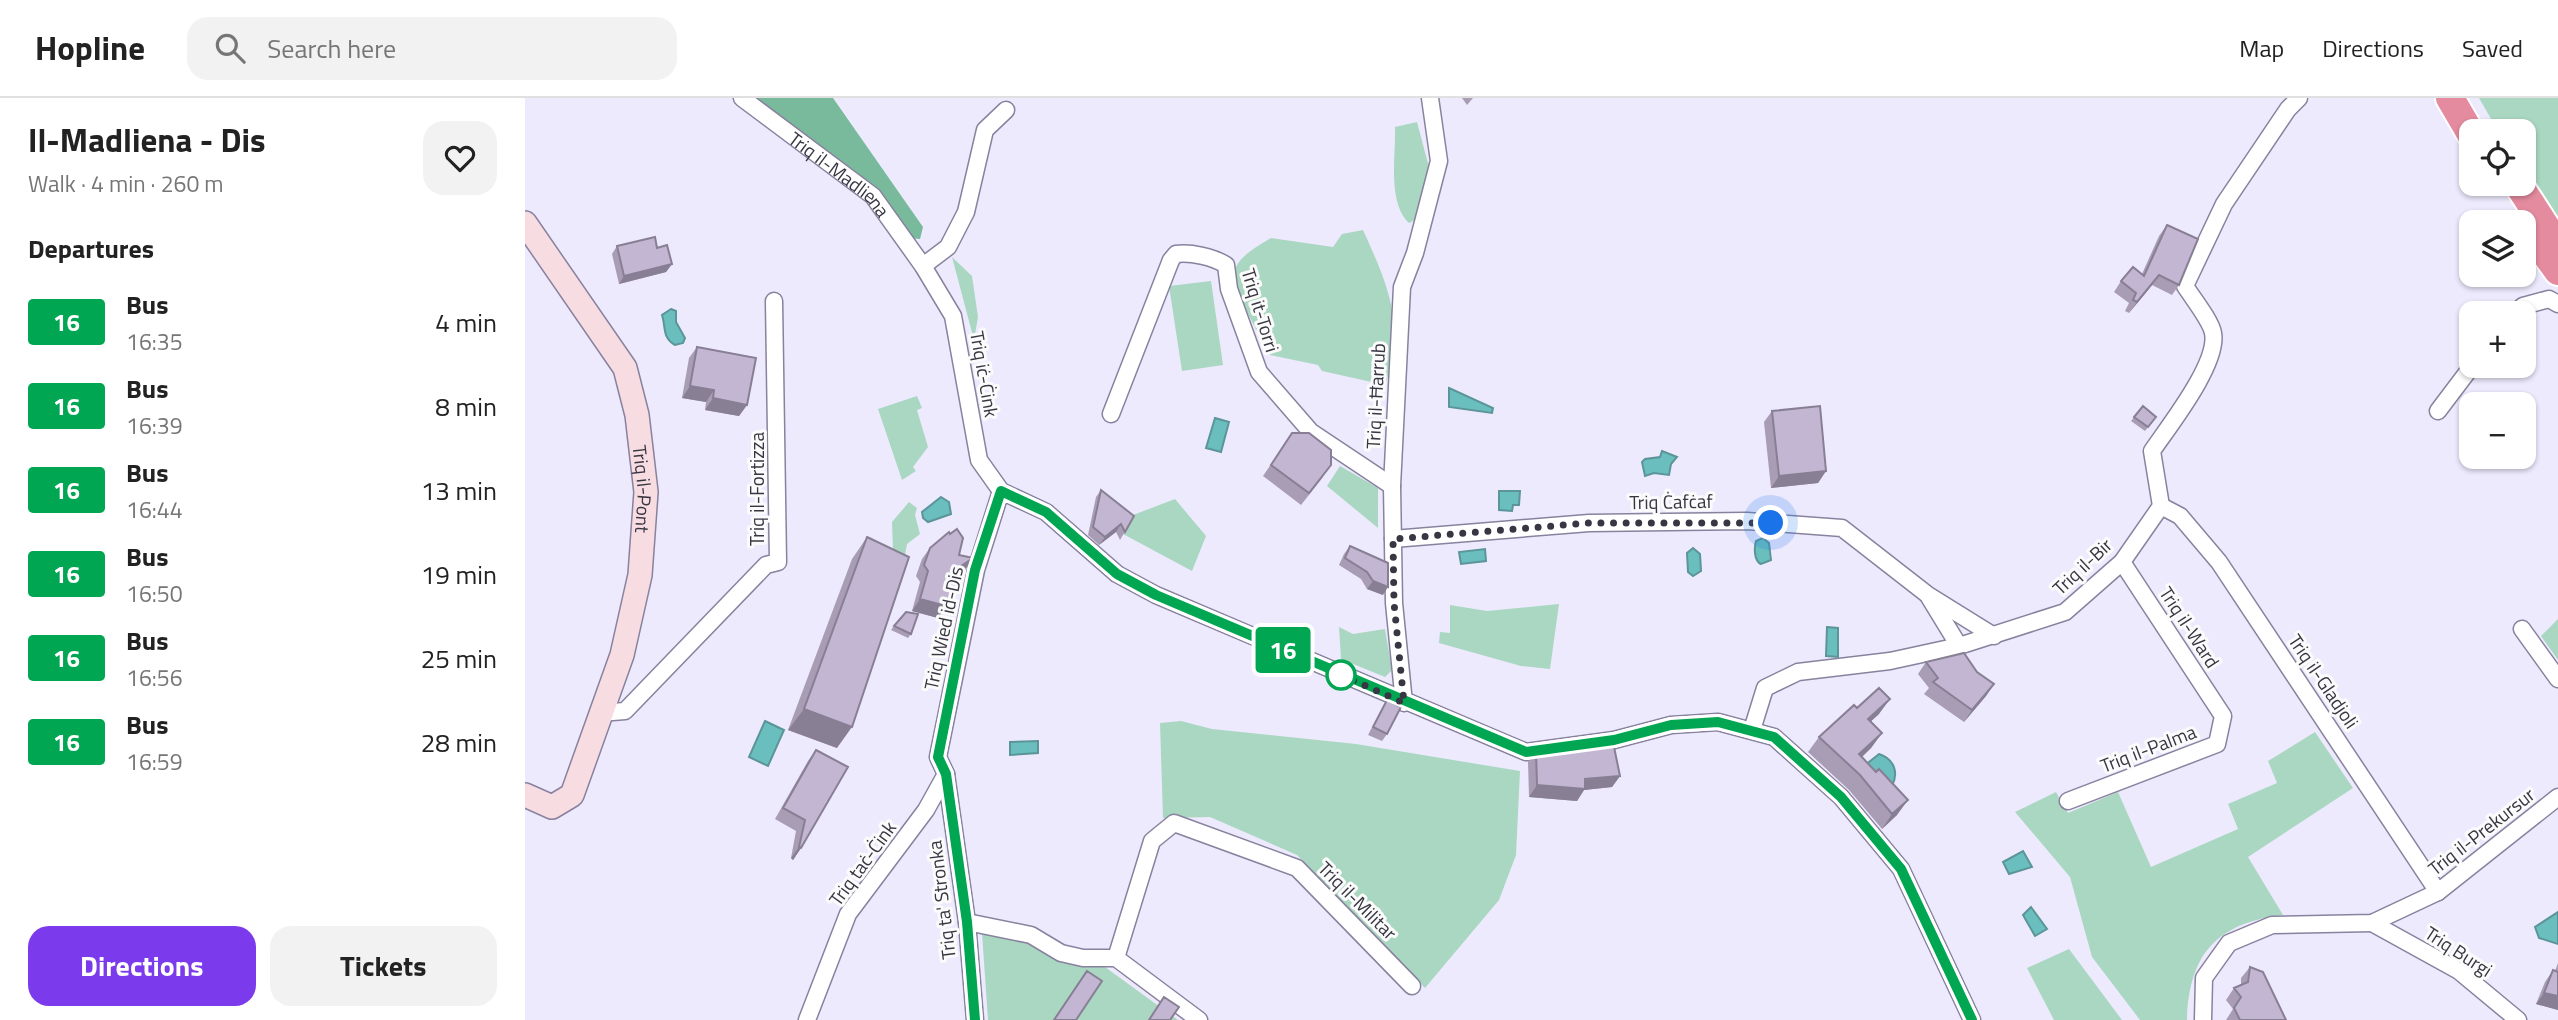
<!DOCTYPE html>
<html lang="en">
<head>
<meta charset="utf-8">
<style>
	body { margin:0; font-family:"Titillium Web",sans-serif; background:#f2f2f2; color:#222; height:100vh; display:flex; flex-direction:column; font-size:26px; white-space:nowrap }
	* { box-sizing:border-box; margin:0 }
	p { font-size:23px; color:#767676 }
	.icon { flex:none; width:38px; height:38px; fill:none; stroke:currentColor; stroke-width:2; stroke-linecap:round; stroke-linejoin:round }
	.map { position:relative; flex:1; overflow:hidden }
	.details { display:flex; flex-direction:column; background:#fff; width:525px }
	.details>* { flex:none }
	.badge { padding:0 14px; border-radius:5px; font-size:24px; line-height:46px }
	.fabs { position:absolute; left:1934px; top:21px; display:grid; gap:14px }
	.fabs a { display:grid; place-items:center; width:77px; height:77px; border-radius:14px; background:#fff; box-shadow:0 2px 5px #0004; font-size:35px }
	.you { position:absolute; width:35px; height:35px; margin:-18px; border:5px solid #fff; border-radius:50%; background:#1a73e8; box-shadow:0 0 0 10px #1a73e833 }
	.map>.badge { position:absolute; translate:-50% -50%; box-shadow:0 0 0 4px #fff }
	h2 { padding:0 28px; font-size:26px; line-height:63px }
	.round { display:grid; place-items:center; flex:none; width:74px; height:74px; border-radius:21px; background:#f2f2f2 }
	.head { display:flex; align-items:center; justify-content:space-between; height:119px; padding:0 28px }
	h1 { font-size:33px; font-weight:700; line-height:52px }
	.cta { display:flex; gap:14px; margin-top:auto; padding:14px 28px }
	.cta a { flex:1; height:80px; border-radius:21px; background:#7c3aed; color:#fff; font-size:28px; font-weight:700; line-height:80px; text-align:center }
	.cta a+a { background:#f2f2f2; color:#222 }
	ul { padding:0; list-style:none }
	li { display:flex; align-items:center; gap:21px; height:84px; padding:0 28px }
	li div { flex:1 }
	li b { display:block; font-size:26px }
	li em { font-style:normal }
	li .badge { min-width:77px; font-weight:700; text-align:center }
	header { display:flex; align-items:center; gap:42px; box-sizing:border-box; height:98px; padding:0 35px; background:#fff; border-bottom:2px solid #e0e0e0 }
	header strong { font-size:33px }
	nav { display:flex; gap:38px; margin-inline-start:auto; font-size:24px }
	.search { width:490px; height:63px; background:#f2f2f2; display:flex; align-items:center; gap:18px; box-sizing:border-box; padding:0 24px; border-radius:21px; color:#767676; font-size:26px }
	main { display:flex; flex:1; min-height:0 }
	.map>svg:first-child { display:block }
	.green { fill:#aad7c1 }
	.forest { fill:#78ba9b }
	.water { fill:#6abebe; stroke:#5b9599; stroke-width:2 }
	.lines { fill:none; stroke-linecap:round; stroke-linejoin:round }
	.street-casing { stroke:#88829e; stroke-width:19 }
	.secondary-casing { stroke:#88829e; stroke-width:26 }
	.highway-casing { stroke:#fff; stroke-width:32 }
	.street { stroke:#fff; stroke-width:16 }
	.secondary { stroke:#f7dce2; stroke-width:23 }
	.highway { stroke:#e48b9f; stroke-width:28 }
	.wall { fill:#a89db5 }
	.shaded-wall { fill:#887f94 }
	.building { fill:#c3b6d3; stroke:#887f94; stroke-width:2 }
	.line-casing { stroke:#fff; stroke-width:16 }
	.line { stroke:#00a651; stroke-width:10 }
	.walk { stroke:#383642; stroke-width:7; stroke-dasharray:0 12.6 }
	.stop-dot { fill:#fff; stroke:#00a651; stroke-width:3.5 }
	.labels { text-anchor:middle; dominant-baseline:central; stroke-width:6; stroke-linejoin:round; paint-order:stroke }
	.street-label { font-size:19px; fill:#383642; stroke:#fbfbfb }
</style>
</head>
<body>
<header>
<strong>Hopline</strong>
<div class="search"><svg class="icon" aria-label="search" viewBox="0 0 24 24"><circle cx="10" cy="10" r="6"/><path d="M15 15l6 6"/></svg>Search here</div>
<nav><a>Map</a><a>Directions</a><a>Saved</a></nav>
</header>
<main>
<section class="details">
<div class="head"><div><h1>Il-Madliena - Dis</h1><p>Walk · 4 min · 260 m</p></div><a class="round"><svg class="icon" aria-label="heart" viewBox="0 0 24 24"><path d="M12 20l-8-8c-3-5 5-10 8-4 3-6 11-1 8 4z"/></svg></a></div>
<h2>Departures</h2>
<ul>
<li><span class="badge" style="background:#00a651;color:#fff">16</span><div><b>Bus</b><p>16:35</p></div><em>4 min</em></li>
<li><span class="badge" style="background:#00a651;color:#fff">16</span><div><b>Bus</b><p>16:39</p></div><em>8 min</em></li>
<li><span class="badge" style="background:#00a651;color:#fff">16</span><div><b>Bus</b><p>16:44</p></div><em>13 min</em></li>
<li><span class="badge" style="background:#00a651;color:#fff">16</span><div><b>Bus</b><p>16:50</p></div><em>19 min</em></li>
<li><span class="badge" style="background:#00a651;color:#fff">16</span><div><b>Bus</b><p>16:56</p></div><em>25 min</em></li>
<li><span class="badge" style="background:#00a651;color:#fff">16</span><div><b>Bus</b><p>16:59</p></div><em>28 min</em></li>
</ul>
<div class="cta"><a>Directions</a><a>Tickets</a></div>
</section>
<div class="map">
<svg width="2033" height="922" viewBox="0 0 2033 922">
	<rect width="100%" height="100%" fill="#eeeafe"/>
	<path class="green" d="M1954 0H2033V128L1999 76 1998 33H1973Z
		M892 24 905 73 890 122 884 125C862 104 871 57 870 29Z
		M838 132C863 187 881 227 860 287L797 273 793 267 745 257C736 239 704 188 711 169 717 156 735 147 746 140L808 149 817 136Z
		M427 159 447 178 453 219 449 242Z
		M686 183 698 267 657 273 644 188Z
		M392 298 397 310 392 312 403 349 388 369 391 373 377 382 353 311Z
		M815 368 853 390V430L802 388Z
		M650 401 681 438 667 473 598 436 608 417Z
		M384 404 392 410 390 417 395 436 382 446 380 457 368 453 367 424Z
		M1034 506 1025 571 996 568 914 545 915 534 925 535V507L962 513Z
		M2033 521V562L2016 538Z
		M814 529 828 536 860 531 867 572 860 579 816 561Z
		M656 623 687 631 831 646 995 673 991 757 974 802 900 890 772 757 685 719 638 720 635 625Z
		M1790 634 1828 690 1723 759 1758 817C1692 825 1664 856 1662 922H1615L1567 859 1545 779 1490 714 1531 694 1543 715 1593 694 1626 769 1713 731 1703 706 1752 685 1743 663Z
		M457 835 500 843 542 864 580 869 653 922H463Z
		M1544 851 1597 922H1529L1502 870Z"/>
	<path class="forest" d="M225 0H308L398 129 395 141 384 140Z"/>
	<path class="water" d="M146 211 151 213V224L160 240 158 245 150 247C137 240 141 229 137 217Z
		M924 290 968 310 967 315 924 309Z
		M690 320 704 324 696 354 681 350Z
		M1137 353 1152 359 1146 366 1144 377 1129 375 1120 378 1117 364 1120 361 1135 359Z
		M974 393H995L994 407H988L987 413 974 412Z
		M416 399 424 404 426 416 403 424 398 420 397 414Z
		M1238 440 1244 445 1246 462 1236 466C1229 463 1229 450 1231 443Z
		M1168 450 1175 456 1176 473 1168 478 1163 474 1162 455Z
		M960 451 961 463 936 466 934 454Z
		M1302 529 1313 530V559L1301 558Z
		M240 623 259 632 243 668 224 659Z
		M513 643V655L485 657V644Z
		M1354 656C1369 661 1374 674 1367 688L1339 668Z
		M1498 753 1507 769 1484 776 1478 764Z
		M1506 809 1522 831 1510 838 1498 817Z
		M2033 814V846L2014 840 2010 829Z"/>
	<g class="lines">
		<defs>
			<g id="street">
				<path id="s1" d="M217 0 348 98 398 168 428 218 454 362 476 393 521 414 592 476 631 497 1001 654 1089 642 1146 627 1193 624 1249 639 1316 699 1376 771 1447 922"/>
				<path d="M398 168 423 149 441 114 460 32 481 12"/>
				<path d="M1990 215 1998 208 2024 201 2033 206"/>
				<path d="M1913 313 1947 268"/>
				<path d="M586 316 646 162 651 156C666 154 688 159 701 167L704 191 734 274 786 334 867 388"/>
				<path d="M1636 408 1655 418 1694 464 1913 794"/>
				<path d="M868 441 1064 425 1222 423 1317 430 1403 497 1469 538"/>
				<path d="M1404 499 1434 548"/>
				<path d="M1997 531 2033 581"/>
				<path d="M879 605 869 505 867 388 877 189 890 155 914 63 905 0"/>
				<path d="M75 615 100 613 241 467 253 464 249 203"/>
				<path d="M1227 632 1240 590 1273 574 1365 563 1434 548 1540 514 1597 464 1636 408 1627 353C1644 328 1694 265 1688 235 1686 223 1667 199 1660 188L1699 106 1763 11 1774 0"/>
				<path d="M1543 703 1692 646 1698 618 1597 464"/>
				<path d="M442 824 506 837 536 855 558 860H591L674 922"/>
				<path d="M1847 825 1934 873 1993 922"/>
				<path d="M591 860 627 743 649 725 772 770 887 888"/>
				<path d="M282 922 323 816 401 712 421 676"/>
				<path d="M450 922 442 824 421 676 413 659 451 472 476 393"/>
				<path d="M1678 922 1679 880 1704 845 1747 827 1847 825 1913 794 2033 699"/>
			</g>
			<g id="secondary">
				<path id="s2" d="M0 125 100 270 112 317 121 394 115 477 97 557 47 697 27 709 0 697"/>
			</g>
			<path id="highway" d="M1925 0 1946 36
				M1993 86 2033 148
				M2006 135 2033 173"/>
		</defs>
		<use href="#street" class="street-casing"/>
		<use href="#secondary" class="secondary-casing"/>
		<use href="#highway" class="highway-casing"/>
		<use href="#street" class="street"/>
		<use href="#secondary" class="secondary"/>
		<use href="#highway" class="highway"/>
	</g>
	<path class="wall" d="M937 0H948L942 7Z
		M1642 127 1654 187 1647 197 1627 187 1604 215 1600 213 1604 205 1589 194 1596 183 1617 176 1634 138Z
		M92 148 132 150 147 166 141 174 94 186 87 156Z
		M172 249 222 307 214 318 180 312 181 304 157 300 164 260Z
		M1618 308 1631 319 1620 333 1606 323Z
		M1247 313 1301 373 1293 385 1246 390 1239 324Z
		M767 335 798 379 776 407 738 378Z
		M576 392 609 418 595 442 591 434 574 447 563 437 571 399Z
		M342 439 312 650 263 632 327 461Z
		M825 448 858 497 842 491 836 481 814 467 819 456Z
		M405 450 434 457 440 472 434 476 427 501 413 520 387 513 395 484 391 478 397 461Z
		M369 528 386 536 383 540 366 532Z
		M1401 564 1452 574 1469 586 1461 598 1439 624 1399 596 1404 590 1393 576Z
		M862 602V636L857 643 843 637 857 610Z
		M1332 610 1354 616 1346 623 1357 635 1346 650 1337 659 1372 717 1357 731 1324 692 1283 654 1294 639Z
		M291 652 276 750 268 762 266 760 271 733 250 721 283 663Z
		M1011 653 1095 678 1087 689 1059 692 1052 703 1004 699 1003 664Z
		M2033 865V912L2011 906 2020 884 2028 872 2030 873Z
		M1725 869 1761 922H1701L1708 911 1701 902 1709 890 1716 887V880Z"/>
	<path class="shaded-wall" d="M147 166 141 174 94 186 99 178Z
		M1634 177 1627 187 1604 215 1612 204Z
		M165 288 189 292 181 304 157 300Z
		M188 300 222 307 214 318 180 312Z
		M1301 373 1293 385 1246 390 1254 378Z
		M596 426 591 434 574 447 580 439Z
		M448 460 440 472 428 479 436 468Z
		M848 483 863 489 858 497 842 491Z
		M423 500 427 501 413 520 387 513 395 501Z
		M1469 586 1461 598 1439 624 1447 612Z
		M1365 601 1354 616 1332 636 1343 621Z
		M279 611 327 629 312 650 263 632Z
		M1357 635 1346 650 1326 669 1334 656Z
		M1095 678 1087 689 1059 692 1052 703 1004 699 1012 687Z
		M1383 702 1372 717 1357 731 1367 716Z
		M274 749 276 750 268 762 266 760Z
		M2019 895 2033 898V912L2011 906Z"/>
	<path class="building" d="M1642 127 1673 141 1654 187 1634 177 1612 204 1608 202 1611 195 1596 183 1608 169 1619 178Z
		M130 139 132 150 142 147 147 166 99 178 92 148Z
		M172 249 231 260 222 307 188 300 189 292 165 288Z
		M1295 308 1301 373 1254 378 1247 313Z
		M1618 308 1631 319 1623 329 1609 319Z
		M767 335H784L806 352V367L784 395 746 367Z
		M576 392 609 418 600 434 596 426 580 439 568 429Z
		M432 431 438 440 434 457 448 460 436 468 427 501 423 500 421 508 395 501 403 473 399 467 405 450 424 434 425 436Z
		M342 439 384 459 327 629 279 611Z
		M825 448 863 465V489L848 483 842 474 820 460Z
		M381 514 393 516 386 536 369 528Z
		M1439 555 1452 574 1469 586 1447 612 1408 584 1413 580 1401 564Z
		M1354 590 1365 601 1343 621 1357 635 1334 656 1351 674 1354 671 1383 702 1367 716 1335 677 1294 639 1329 607 1332 610Z
		M862 602 876 609 862 636 848 629Z
		M1088 644 1095 678 1060 681V691L1012 687 1011 653Z
		M291 652 323 669 276 750 274 749 280 722 258 710Z
		M1725 869 1738 874 1761 922H1715L1709 910 1716 899 1709 890 1723 884Z
		M2028 872 2033 874V898L2019 895Z
		M562 873 577 883 551 922H529Z
		M639 899 654 909 645 922H624Z"/>
	<g class="lines">
		<defs>
			<path id="line" d="M450 922 442 824 421 676 413 659 450 472 476 393 521 414 592 476 631 497 1001 654 1089 642 1146 627 1193 624 1249 639 1316 699 1376 771 1447 922"/>
		</defs>
		<use href="#line" class="line-casing"/>
		<use href="#line" class="line"/>
		<path class="walk" d="M816 577 805 572 879 605 869 505 868 441 1064 425H1246"/>
	</g>
	<circle class="stop-dot" cx="816" cy="577" r="14"/>
	<g class="labels">
		<g class="street-label">
			<text stroke="none"><textPath href="#s1" startOffset="124">Triq il-Madliena</textPath></text>
			<text transform="translate(736 212) rotate(73)">Triq it-Torri</text>
			<text transform="translate(460 276) rotate(80)">Triq iċ-Ċink</text>
			<text transform="translate(850 298) rotate(-87)">Triq il-Ħarrub</text>
			<text stroke="none"><textPath href="#s2" startOffset="299">Triq il-Pont</textPath></text>
			<text transform="translate(231 391) rotate(-90)">Triq il-Fortizza</text>
			<text transform="translate(1146 403) rotate(-1)">Triq Ċafċaf</text>
			<text transform="translate(1557 468) rotate(-43)">Triq il-Bir</text>
			<text transform="translate(1665 529) rotate(57)">Triq il-Ward</text>
			<text transform="translate(418 530) rotate(-78)">Triq Wied id-Dis</text>
			<text transform="translate(1799 583) rotate(56)">Triq il-Gladjoli</text>
			<text transform="translate(1623 650) rotate(-21)">Triq il-Palma</text>
			<text transform="translate(1956 733) rotate(-38)">Triq il-Prekursur</text>
			<text transform="translate(337 765) rotate(-54)">Triq taċ-Ċink</text>
			<text transform="translate(416 802) rotate(-97)">Triq ta' Stronka</text>
			<text transform="translate(833 802) rotate(45)">Triq il-Militar</text>
			<text transform="translate(1934 853) rotate(33)">Triq Burgi</text>
		</g>
	</g>
</svg>
<div class="fabs">
<a><svg class="icon" aria-label="locate" viewBox="0 0 24 24"><circle cx="12" cy="12" r="6"/><path d="M12 2v4M12 18v4M2 12h4M18 12h4"/></svg></a>
<a><svg class="icon" aria-label="layers" viewBox="0 0 24 24"><path d="M12 4l9 5-9 5-9-5zM3 14l9 5 9-5"/></svg></a>
<a>+</a>
<a>−</a>
</div>
<div class="you" style="left:1246px;top:425px"></div>
<b class="badge" style="left:758px;top:552px;background:#00a651;color:#fff">16</b>
</div>
</main>
</body>
</html>
